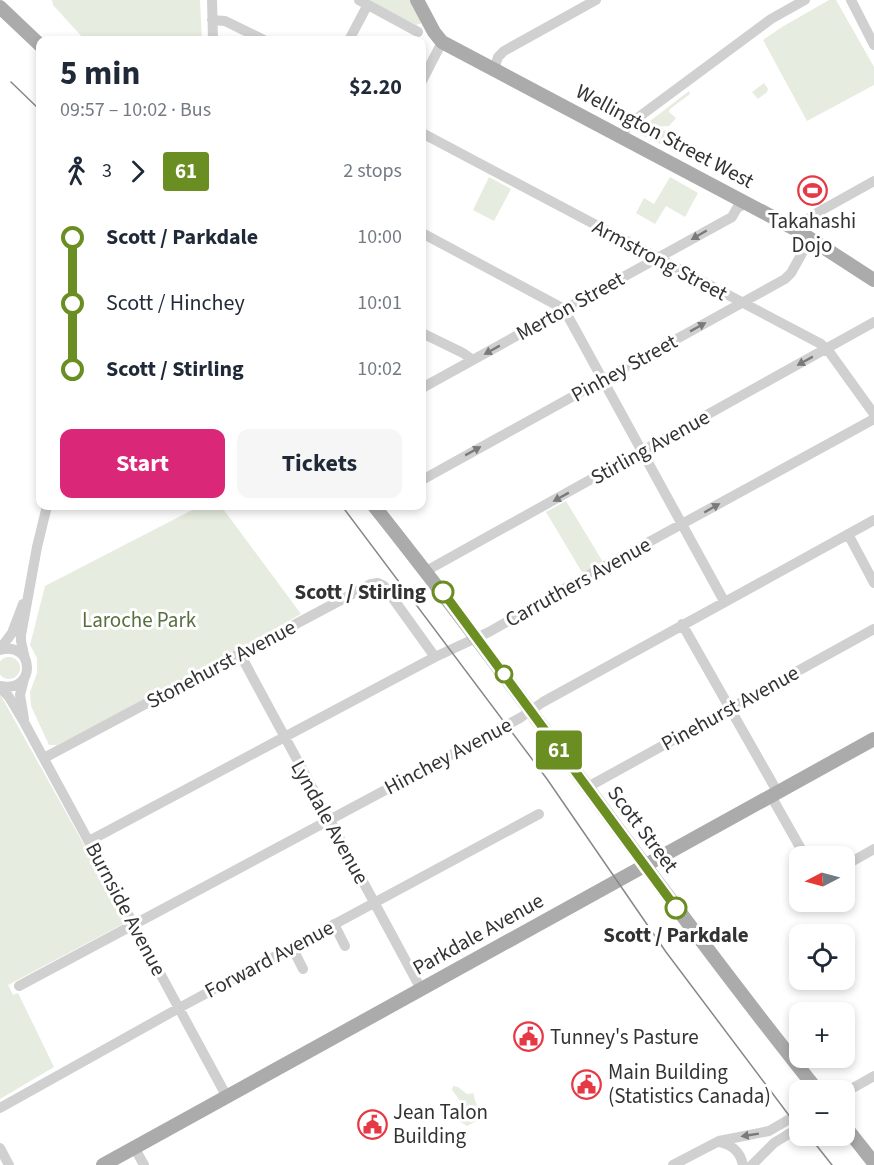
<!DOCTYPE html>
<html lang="en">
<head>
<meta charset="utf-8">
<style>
	body { margin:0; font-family:"Source Sans 3",sans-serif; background:#f6f6f7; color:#1f2937; height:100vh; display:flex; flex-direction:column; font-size:22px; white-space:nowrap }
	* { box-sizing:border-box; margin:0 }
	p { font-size:20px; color:#747a83 }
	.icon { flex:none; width:33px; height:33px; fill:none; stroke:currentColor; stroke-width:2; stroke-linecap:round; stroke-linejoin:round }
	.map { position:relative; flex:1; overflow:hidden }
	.details { position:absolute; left:36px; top:36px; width:390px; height:474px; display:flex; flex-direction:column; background:#fff; border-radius:12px; box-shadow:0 3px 9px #0003 }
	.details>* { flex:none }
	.badge { padding:0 12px; border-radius:4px; font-size:21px; line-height:39px }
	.needle { width:39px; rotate:264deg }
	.tools { position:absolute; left:789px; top:846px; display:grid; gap:12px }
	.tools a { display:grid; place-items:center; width:66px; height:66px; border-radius:12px; background:#fff; box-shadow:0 3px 9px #0003; font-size:30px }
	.map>.badge { position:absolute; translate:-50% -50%; box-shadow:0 0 0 3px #fff }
	.legs { display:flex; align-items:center; gap:9px; height:66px; padding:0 24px; font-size:20px }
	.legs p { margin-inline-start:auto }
	.head { display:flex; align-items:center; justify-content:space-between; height:102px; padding:0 24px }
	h1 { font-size:33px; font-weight:700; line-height:45px }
	.primary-button { display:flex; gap:12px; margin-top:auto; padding:12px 24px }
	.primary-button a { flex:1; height:69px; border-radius:12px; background:#db2777; color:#fff; font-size:24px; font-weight:700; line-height:69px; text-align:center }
	.primary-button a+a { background:#f6f6f7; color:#1f2937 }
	ul { padding:0 24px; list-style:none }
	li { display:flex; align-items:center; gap:21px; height:66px; font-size:22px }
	li i { display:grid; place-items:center; width:9px; height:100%; margin:0 8px; background:currentColor }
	li i::after { content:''; width:15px; height:15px; margin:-8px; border:4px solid; border-radius:50%; background:#fff }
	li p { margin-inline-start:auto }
	li:first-child i { background:linear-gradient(#0000 50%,currentColor 0) }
	li:last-child i { background:linear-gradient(currentColor 50%,#0000 0) }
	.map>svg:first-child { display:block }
	.green { fill:#e6ecdf }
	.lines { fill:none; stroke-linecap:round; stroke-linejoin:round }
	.minor { stroke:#d0d0d0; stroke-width:10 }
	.major { stroke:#ababab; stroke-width:14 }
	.tram { stroke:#888; stroke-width:1.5 }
	.oneway { fill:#7a7a7a }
	.line-1-casing { stroke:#fff; stroke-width:14 }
	.line-1 { stroke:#6b8e23; stroke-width:9 }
	.stop-1-dot { fill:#fff; stroke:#6b8e23; stroke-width:3 }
	.labels { text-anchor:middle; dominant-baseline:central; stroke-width:6; stroke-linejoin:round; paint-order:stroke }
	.street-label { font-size:21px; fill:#333; stroke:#fff }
	.poi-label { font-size:21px; fill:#333; stroke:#fff; text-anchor:start }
	.stop-label { font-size:21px; font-weight:bold; fill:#333; stroke:#fff; text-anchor:end }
	.park-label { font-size:21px; fill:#56703f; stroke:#fff }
</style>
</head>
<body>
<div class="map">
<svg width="874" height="1165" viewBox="0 0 874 1165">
	<rect width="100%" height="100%" fill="#fff"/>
	<path class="green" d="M52 0H200L202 40H85L53 5Z
		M368 0H410L422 23 416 25Z
		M829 0H836L874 67V85L807 121 763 40 782 27Z
		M764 83 768 89 767 92 758 99 752 92Z
		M689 91 690 94 670 109 669 112 676 118 669 126 641 128Z
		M670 130 673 137 661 144 641 135V133Z
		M489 177 511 189 494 221 473 210Z
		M670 177 698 193 685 217 666 206 655 224 636 213 644 198 654 204Z
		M566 501 603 562 583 574 546 512Z
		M200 506H221L301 614 189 677 57 745H49L31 706 30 692 37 673V658L30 645 45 586Z
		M-2 668a11 11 0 1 1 22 0a11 11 0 1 1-22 0Z
		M0 694 127 922 8 985 13 995 18 993 54 1067 0 1099Z
		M453 1086 458 1087 467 1094 473 1093 476 1103 482 1113 480 1119 467 1126 459 1121 457 1115C461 1101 463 1104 452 1090Z"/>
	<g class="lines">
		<path class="minor" d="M212 0 213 40
			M359 0 418 32
			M851 0 874 45
			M212 20 225 21 264 40
			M349 40 367 6
			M494 69 498 57 504 51 596 0
			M422 81 442 42
			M422 133 821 344 830 353 874 414
			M622 136 628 125 771 19 805 0
			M795 229 813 215 874 181
			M422 233 564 309 724 601
			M422 333 463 353 473 360
			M422 388 732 217 737 208 747 203
			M422 480 785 279 791 273 810 239
			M848 534 874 583
			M426 571 874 322
			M682 624 778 793
			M0 649 12 633 23 604
			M0 650C35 640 37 694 0 686
			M240 654 421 989
			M25 659 21 641V635L37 547 47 506
			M0 687 9 697 24 722 227 1097
			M24 719 20 695 24 679
			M44 758 371 584 378 583 384 586 435 657
			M586 788 874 629
			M771 796 805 856
			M89 841 435 657 489 632 583 578 874 419
			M844 866 874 849
			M334 924 345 946
			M292 947 303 969
			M19 986 520 718 543 702 874 520
			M844 1093 874 1076
			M0 1108 179 1008 539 814
			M719 1142C732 1145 740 1151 743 1165
			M134 1147 144 1165
			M0 1148 9 1165
			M673 1165 719 1141 769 1131 800 1113
			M752 1165 774 1143 800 1127"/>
		<path class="major" d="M417 0 434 32 442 42 795 229 874 280
			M0 7 40 45
			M374 506C526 697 664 899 817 1090
			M844 1125 874 1163
			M103 1165 874 739"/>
		<path class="tram" d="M11 82 40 110
			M342 506 547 779 666 952 800 1130
			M809 1136 832 1165"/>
	</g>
	<defs><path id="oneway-solid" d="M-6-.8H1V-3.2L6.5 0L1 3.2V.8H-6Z" transform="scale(1.5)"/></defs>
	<g class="oneway">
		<use href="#oneway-solid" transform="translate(699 235) rotate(150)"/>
		<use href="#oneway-solid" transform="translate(698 327) rotate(-29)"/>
		<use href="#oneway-solid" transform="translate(492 350) rotate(151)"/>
		<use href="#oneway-solid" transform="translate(805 361) rotate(151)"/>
		<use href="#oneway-solid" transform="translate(473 451) rotate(-29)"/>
		<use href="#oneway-solid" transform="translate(561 497) rotate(151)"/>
		<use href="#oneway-solid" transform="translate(712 508) rotate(-30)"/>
		<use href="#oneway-solid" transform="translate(750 1135) rotate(171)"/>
	</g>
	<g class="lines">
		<defs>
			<path id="line-1" d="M443 592 676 908"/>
		</defs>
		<use href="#line-1" class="line-1-casing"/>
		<use href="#line-1" class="line-1"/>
	</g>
	<defs>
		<symbol id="stadium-ring" viewBox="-11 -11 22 22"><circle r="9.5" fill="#fff" stroke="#e63946" stroke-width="1.5"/><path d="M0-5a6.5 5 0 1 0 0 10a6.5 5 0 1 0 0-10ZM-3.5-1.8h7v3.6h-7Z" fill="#e63946"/></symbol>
		<symbol id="civic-ring" viewBox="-11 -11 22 22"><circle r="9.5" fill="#fff" stroke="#e63946" stroke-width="1.5"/><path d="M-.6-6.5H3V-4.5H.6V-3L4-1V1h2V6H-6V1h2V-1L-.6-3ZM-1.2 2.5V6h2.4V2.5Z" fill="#e63946"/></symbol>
	</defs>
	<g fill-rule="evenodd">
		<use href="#stadium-ring" x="796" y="174" width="33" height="33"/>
		<use href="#civic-ring" x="512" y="1020" width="33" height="33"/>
		<use href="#civic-ring" x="570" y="1068" width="33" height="33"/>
		<use href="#civic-ring" x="356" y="1108" width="33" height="33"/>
	</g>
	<g class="stop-1-dot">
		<circle cx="443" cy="592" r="10"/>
		<circle cx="504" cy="674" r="8"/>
		<circle cx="676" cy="908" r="10"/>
	</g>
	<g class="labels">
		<g class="street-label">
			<text transform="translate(665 136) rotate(28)">Wellington Street West</text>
			<text transform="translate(660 260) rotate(28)">Armstrong Street</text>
			<text transform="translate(570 306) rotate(-29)">Merton Street</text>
			<text transform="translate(624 368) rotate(-29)">Pinhey Street</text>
			<text transform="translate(650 447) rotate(-29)">Stirling Avenue</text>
			<text transform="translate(578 582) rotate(-29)">Carruthers Avenue</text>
			<text transform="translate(221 664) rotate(-28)">Stonehurst Avenue</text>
			<text transform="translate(730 708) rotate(-29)">Pinehurst Avenue</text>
			<text transform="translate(448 756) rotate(-28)">Hinchey Avenue</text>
			<text transform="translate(330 822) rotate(61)">Lyndale Avenue</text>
			<text transform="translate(643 829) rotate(53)">Scott Street</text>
			<text transform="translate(126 909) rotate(62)">Burnside Avenue</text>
			<text transform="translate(478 934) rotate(-29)">Parkdale Avenue</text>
			<text transform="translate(269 959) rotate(-28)">Forward Avenue</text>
		</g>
		<g class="poi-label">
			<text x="812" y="221" text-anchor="middle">Takahashi<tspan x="812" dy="24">Dojo</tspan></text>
			<text x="550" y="1037">Tunney's Pasture</text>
			<text x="608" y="1072">Main Building<tspan x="608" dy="24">(Statistics Canada)</tspan></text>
			<text x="393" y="1112">Jean Talon<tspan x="393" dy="24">Building</tspan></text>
		</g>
		<g class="stop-label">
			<text x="426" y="592">Scott / Stirling</text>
			<text x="676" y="935" text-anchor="middle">Scott / Parkdale</text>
		</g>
		<g class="park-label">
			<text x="139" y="620">Laroche Park</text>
		</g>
	</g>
</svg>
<div class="tools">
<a><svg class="needle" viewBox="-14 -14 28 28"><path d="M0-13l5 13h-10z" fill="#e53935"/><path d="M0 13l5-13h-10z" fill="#747a83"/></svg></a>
<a><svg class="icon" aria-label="locate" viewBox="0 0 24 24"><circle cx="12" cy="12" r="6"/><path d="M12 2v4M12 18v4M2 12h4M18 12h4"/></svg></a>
<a>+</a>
<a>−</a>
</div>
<b class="badge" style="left:559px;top:750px;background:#6b8e23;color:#fff">61</b>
<section class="details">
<div class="head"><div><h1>5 min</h1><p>09:57 – 10:02 · Bus</p></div><b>$2.20</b></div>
<div class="legs"><svg class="icon" aria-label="walk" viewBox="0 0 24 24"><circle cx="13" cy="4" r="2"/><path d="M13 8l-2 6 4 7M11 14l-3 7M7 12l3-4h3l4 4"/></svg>3<svg class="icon" aria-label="forward" viewBox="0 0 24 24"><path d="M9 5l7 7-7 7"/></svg><b class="badge" style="background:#6b8e23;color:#fff">61</b><p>2 stops</p></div>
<ul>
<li><i style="color:#6b8e23"></i><b>Scott / Parkdale</b><p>10:00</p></li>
<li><i style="color:#6b8e23"></i><span>Scott / Hinchey</span><p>10:01</p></li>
<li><i style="color:#6b8e23"></i><b>Scott / Stirling</b><p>10:02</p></li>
</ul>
<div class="primary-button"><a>Start</a><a>Tickets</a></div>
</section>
</div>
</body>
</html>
